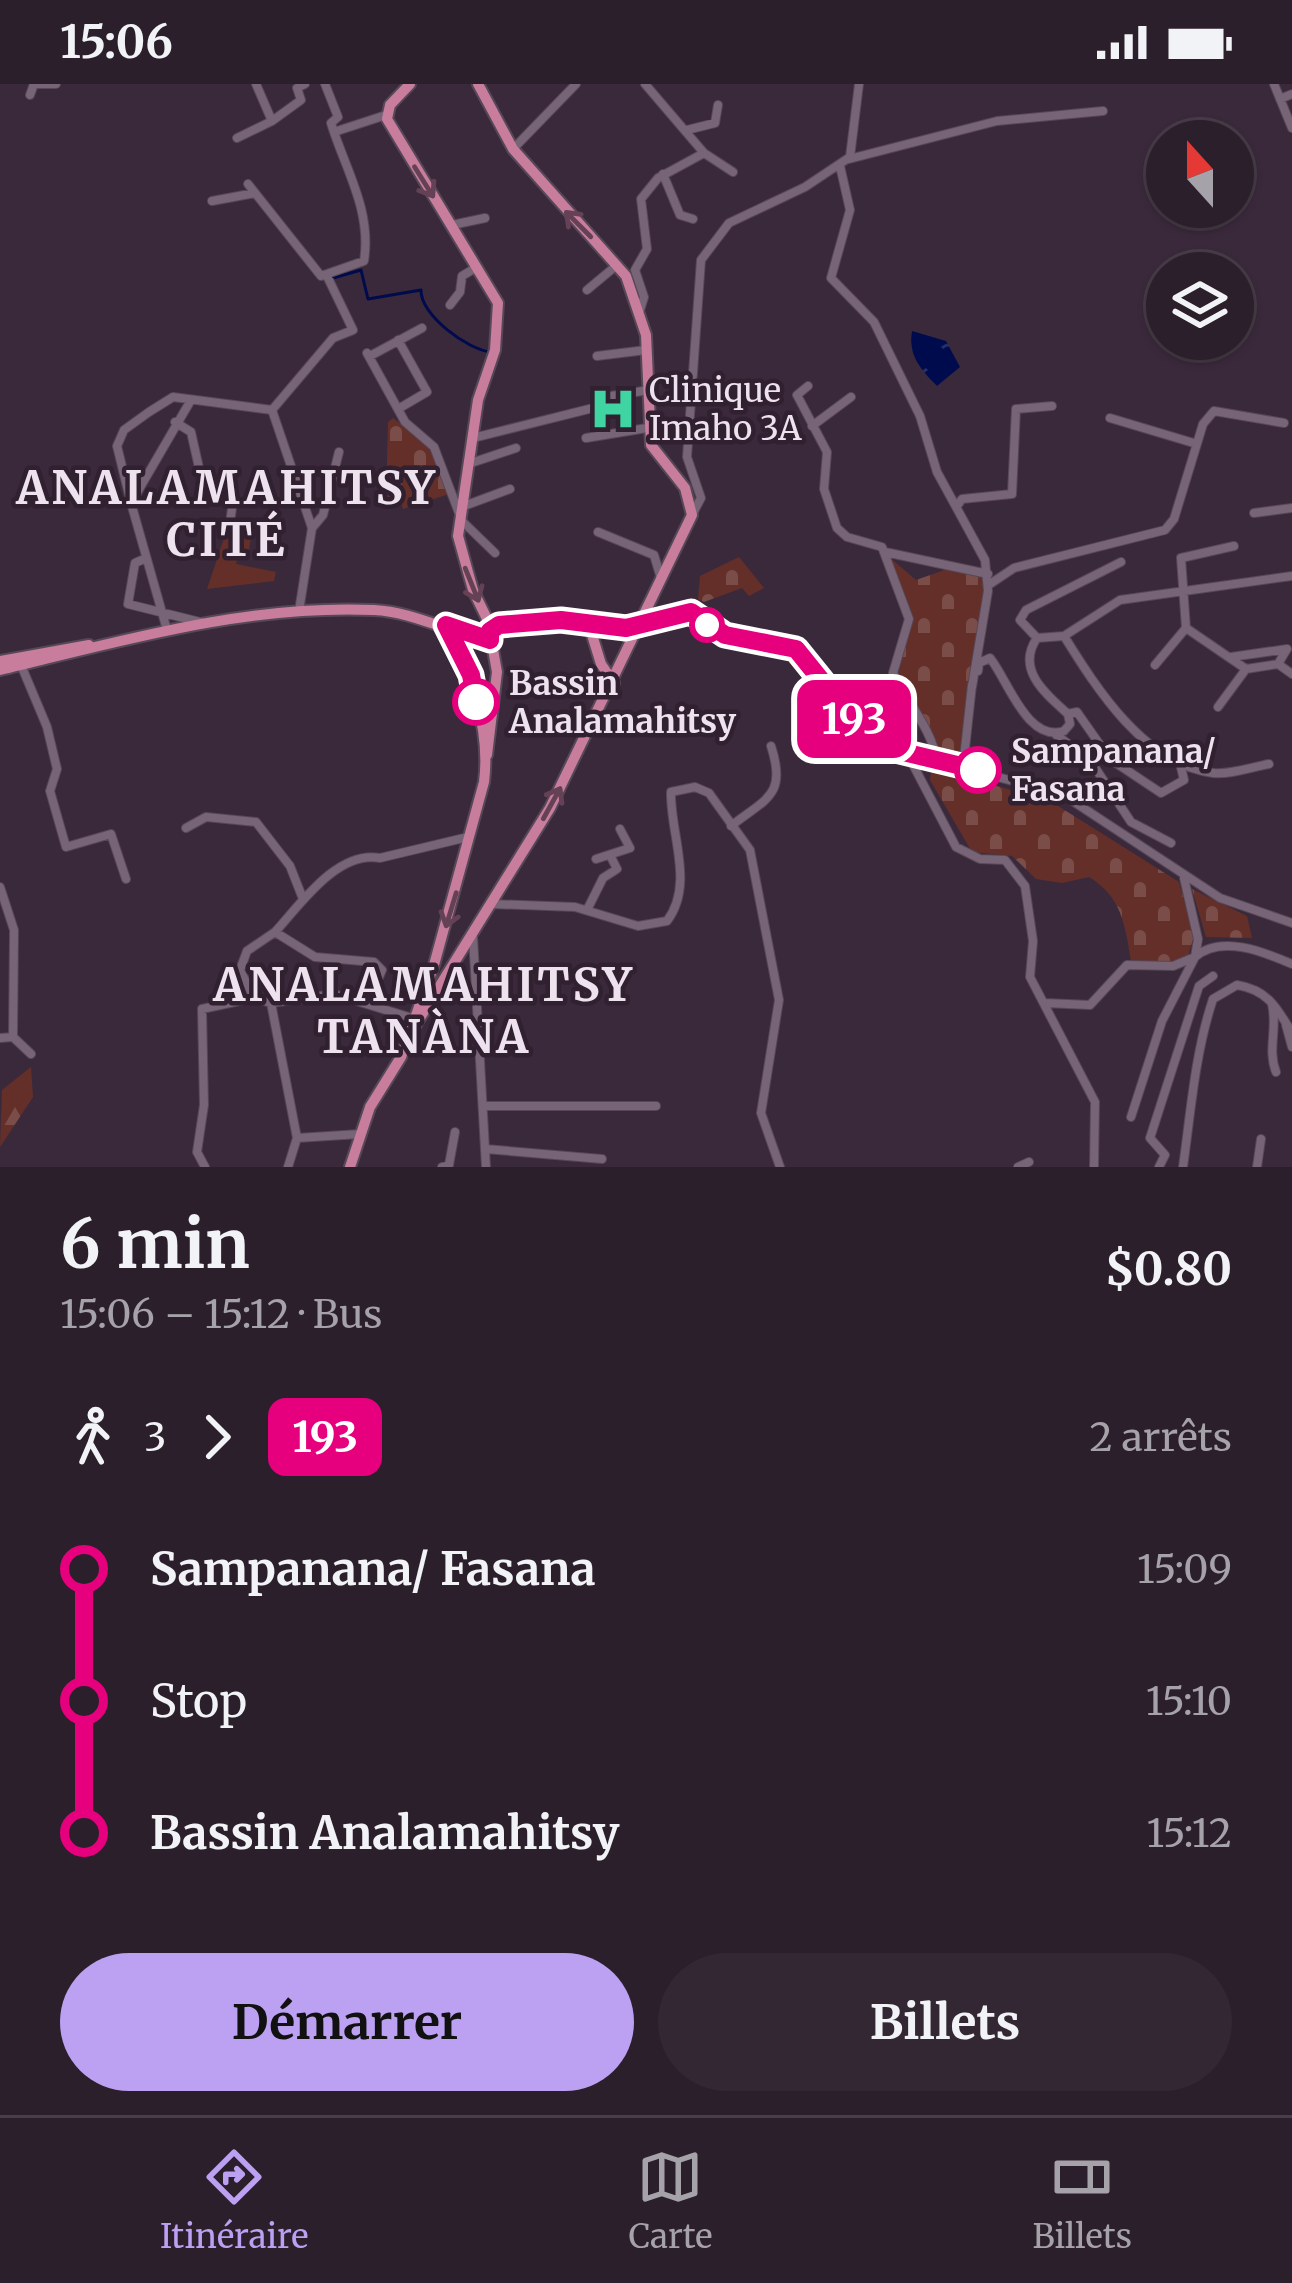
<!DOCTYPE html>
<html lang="fr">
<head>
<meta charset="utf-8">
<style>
	body { margin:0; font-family:Merriweather,serif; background:#342734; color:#f1f3f6; height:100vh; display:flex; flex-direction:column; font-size:45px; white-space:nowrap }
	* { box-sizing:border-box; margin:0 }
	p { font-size:39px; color:#a6a2a9 }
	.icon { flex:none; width:66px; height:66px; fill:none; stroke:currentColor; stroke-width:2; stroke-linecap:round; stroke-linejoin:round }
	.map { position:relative; height:1083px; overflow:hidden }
	.details { display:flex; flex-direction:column; background:#2c1f2c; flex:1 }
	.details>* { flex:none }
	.badge { padding:0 24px; border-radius:18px; font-size:42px; line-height:78px }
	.needle { width:78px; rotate:339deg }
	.fabs { position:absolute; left:1146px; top:36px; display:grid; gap:24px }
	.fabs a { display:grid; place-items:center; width:108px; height:108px; border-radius:50%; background:#2c1f2c; box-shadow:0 3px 9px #0004,0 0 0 3px #483d48; font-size:60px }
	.map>.badge { position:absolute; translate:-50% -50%; box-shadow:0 0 0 6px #fff }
	.legs { display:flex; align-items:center; gap:18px; height:132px; padding:0 60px; font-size:39px }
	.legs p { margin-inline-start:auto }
	.head { display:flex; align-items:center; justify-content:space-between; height:204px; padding:0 60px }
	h1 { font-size:66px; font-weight:700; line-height:90px }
	.action { display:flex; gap:24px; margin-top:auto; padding:24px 60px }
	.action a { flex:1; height:138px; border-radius:72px; background:#bca0f2; color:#111; font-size:48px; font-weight:700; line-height:138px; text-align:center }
	.action a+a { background:#342734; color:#f1f3f6 }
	ul { padding:0 60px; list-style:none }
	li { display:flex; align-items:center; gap:42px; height:132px; font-size:45px }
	li i { display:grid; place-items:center; width:18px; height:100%; margin:0 15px; background:currentColor }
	li i::after { content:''; width:30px; height:30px; margin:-15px; border:9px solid; border-radius:50%; background:#2c1f2c }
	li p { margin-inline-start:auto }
	li:first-child i { background:linear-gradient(#0000 50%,currentColor 0) }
	li:last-child i { background:linear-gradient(currentColor 50%,#0000 0) }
	.status { display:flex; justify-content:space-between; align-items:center; height:84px; padding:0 60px; background:#2c1f2c; direction:ltr }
	.status svg { height:33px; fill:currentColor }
	.menu { display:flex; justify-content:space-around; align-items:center; height:168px; border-top:3px solid #483d48; background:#2c1f2c; font-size:33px; color:#a6a2a9 }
	.menu a { display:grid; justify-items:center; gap:6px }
	.menu .current { color:#bca0f2 }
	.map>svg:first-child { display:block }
	.forest { fill:url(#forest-firs) }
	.cemetery { fill:url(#cemetery-stones) }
	.park { fill:#632f28 }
	.water { fill:url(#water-ripples) }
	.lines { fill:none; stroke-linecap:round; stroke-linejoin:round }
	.stream { stroke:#000b4d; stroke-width:3 }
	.minor-casing { stroke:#564857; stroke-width:10 }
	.major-casing { stroke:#564857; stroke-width:14 }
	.minor { stroke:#776477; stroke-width:8 }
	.major { stroke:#c87d9d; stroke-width:10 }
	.oneway { stroke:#654156 }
	.line-1-casing { stroke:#fff; stroke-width:27 }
	.line-1 { stroke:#e6007e; stroke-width:18 }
	.stop-1-dot { fill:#fff; stroke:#e6007e; stroke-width:6 }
	.labels { text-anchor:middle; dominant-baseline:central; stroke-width:9; stroke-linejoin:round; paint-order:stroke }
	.poi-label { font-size:33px; fill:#ede2ee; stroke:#302030; text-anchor:start }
	.stop-label { font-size:33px; font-weight:bold; fill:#ede2ee; stroke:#302030; text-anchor:start }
	.district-label { font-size:45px; font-weight:bold; letter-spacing:3px; fill:#ede2ee; stroke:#302030 }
</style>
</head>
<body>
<div class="status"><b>15:06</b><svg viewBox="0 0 49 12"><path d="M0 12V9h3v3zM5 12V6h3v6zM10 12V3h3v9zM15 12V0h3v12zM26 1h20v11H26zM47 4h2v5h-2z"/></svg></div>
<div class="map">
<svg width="1292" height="1083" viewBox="0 0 1292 1083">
	<defs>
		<pattern id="forest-firs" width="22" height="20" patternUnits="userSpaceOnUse" patternTransform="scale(3)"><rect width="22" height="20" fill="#632f28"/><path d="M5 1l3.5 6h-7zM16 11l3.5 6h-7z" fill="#7a4d48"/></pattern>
		<pattern id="cemetery-stones" width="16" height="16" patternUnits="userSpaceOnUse" patternTransform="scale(3)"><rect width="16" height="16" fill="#632f28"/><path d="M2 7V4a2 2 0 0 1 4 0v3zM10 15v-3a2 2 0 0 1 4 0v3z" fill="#7a4d48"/></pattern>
		<pattern id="water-ripples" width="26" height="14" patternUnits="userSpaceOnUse" patternTransform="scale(3)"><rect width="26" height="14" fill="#000b4d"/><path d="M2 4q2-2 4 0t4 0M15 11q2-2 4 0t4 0" fill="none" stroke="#262e67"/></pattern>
	</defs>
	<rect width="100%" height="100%" fill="#3a293b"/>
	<path class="forest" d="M31 983 33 1013 0 1063 2 1006Z"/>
	<path class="cemetery" d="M393 334 431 363 452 409 403 425 400 413 386 418 388 338Z
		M739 473 764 504 749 512 742 504 704 518 698 515 700 492Z
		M889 473 916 496 950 484 986 495 960 690 1055 720 1179 798 1194 852 1188 872 1163 880 1131 877C1125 841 1122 813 1089 793L1062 799 1036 795 1012 772 972 768 930 696 935 659 898 590 912 533Z
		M1192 805 1247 832 1252 854 1206 853Z"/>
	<path class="park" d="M226 448 251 453 249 466 240 465 236 480 276 488 274 497 207 505Z"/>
	<path class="water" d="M912 247 946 257 960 283 937 302C920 285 908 271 912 247Z"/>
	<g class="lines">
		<path class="stream" d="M333 194 361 186 368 215 421 206C420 231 468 266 491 268"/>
		<defs>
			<path id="minor" d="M256 0 272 37 301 16 297 4 305 0
				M645 0 704 69 733 88
				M1274 0 1292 44
				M30 11 34 0H56
				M1280 15 1292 10
				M687 46 715 39 718 21
				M334 48 386 31
				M237 54 272 37
				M513 65 576 0
				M849 75 997 37 1103 27
				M840 82 850 126 831 194 874 238 920 332 937 388 985 476 988 507 972 603
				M663 90 680 131 693 135
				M248 100 321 192 364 177C372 126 345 85 331 39L338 33 325 0
				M212 117 255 109
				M452 141 485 134
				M587 206 617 181
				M450 221 460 208 462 192 477 183
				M640 226 644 213 635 186 647 165 641 115 658 94 704 69
				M367 269 405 338 434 363 462 437 495 469
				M370 272 422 244
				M597 272 646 266
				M808 302 797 311 827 368 824 405 837 444 847 453 882 463 909 535 893 589C904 612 936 653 935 674
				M398 325 427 308 398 256
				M272 326 333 254 353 246 327 192
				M1110 334 1197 360
				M175 338 191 348 204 406 233 417 229 446
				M812 342 851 313
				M473 354 597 323 605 313 649 306
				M586 354 647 344
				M471 379 516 364
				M131 419 117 362 124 346 149 328 173 313 272 326 312 444 299 527
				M464 422 510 405
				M957 422 962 415 1012 410 1016 325 1052 322
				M693 429 701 414 687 373 701 176 729 139 805 103 850 73 859 0
				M1254 429 1292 424
				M313 443 323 431 339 368
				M598 448 654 471 660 491
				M885 468 988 490
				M144 475 135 479 128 520 204 539
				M990 500 1014 484 1165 446 1174 435 1203 340 1214 327 1284 339
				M589 541 627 544 691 528 726 551 796 564 850 632 895 666 1062 710 1220 814 1292 839
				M1186 544 1246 585 1278 580 1292 590
				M167 546 131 419 191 316
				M1064 552C1097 605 1144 680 1213 689 1230 691 1252 683 1269 680
				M1037 554 1064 552 1120 516 1292 492
				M1037 554 1020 536 1026 526 1121 478
				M1231 573 1287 565 1278 580
				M21 581 47 643 57 685 50 707 66 763 111 750 126 795
				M1155 581 1186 544 1181 474 1234 462
				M978 587 979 579 990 574C1008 596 1027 659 1064 647L1070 640 1068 630C1047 611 1015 586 1037 554
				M1218 623 1246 585
				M1068 630 1077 628 1110 675 1161 709 1184 696 1180 679
				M1055 650 1090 676 1131 738 1171 759
				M909 673 956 763 980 775 1005 776 1025 802 1033 857 1030 893 1095 1018 1094 1083
				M963 683 972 601
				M731 742C767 714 787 711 771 662
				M186 744 206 733 256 738 290 782 303 815
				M596 775 630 764 620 745
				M0 803 14 846 13 953 0 954
				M492 820 575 823 638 842 667 837C695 800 670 750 671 708L695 703 709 709 750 766 779 916 761 1029 780 1083
				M587 826 603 794 617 785 610 771
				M275 848C300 821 337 766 380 774L468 753
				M473 853 486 1083
				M271 919 254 914 240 886 247 867 275 848 315 873 374 878 382 886 368 919
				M1045 919 1090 921 1127 881 1173 882 1195 873 1198 855 1184 794
				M1272 920C1278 945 1267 965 1276 988
				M1286 941 1292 963
				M13 953 31 970
				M486 1022H656
				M1131 1033 1162 937 1195 873C1221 850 1264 868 1292 880
				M360 1050 297 1054 271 919 334 910 412 934
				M486 1065 602 1075
				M205 1083 197 1068 204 1021 202 925 253 914
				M288 1083 297 1054
				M442 1083 449 1081 455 1048
				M1018 1083 1029 1078
				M1159 1083 1165 1071 1150 1054 1199 902 1213 892
				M1183 1083C1191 1026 1195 969 1213 915L1237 901C1268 906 1277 924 1292 949
				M1257 1083 1261 1055"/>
			<path id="major" d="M410 0 390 21 387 35 498 219 495 266 478 316 458 452 473 506 488 537 497 588 487 671
				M491 547 498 541 561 536 589 541 601 580 614 599
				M0 577 89 561
				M0 586C121 557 248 520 374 526 415 528 451 550 490 556
				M410 950 550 724 692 431 685 404 651 361 646 251 626 192 513 65 478 0
				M350 1083 370 1023 401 973 434 881 484 698C491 643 470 589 446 541"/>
		</defs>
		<use href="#minor" class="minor-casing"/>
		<use href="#major" class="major-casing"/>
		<use href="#minor" class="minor"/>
		<use href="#major" class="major"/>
	</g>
	<defs><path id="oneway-shaft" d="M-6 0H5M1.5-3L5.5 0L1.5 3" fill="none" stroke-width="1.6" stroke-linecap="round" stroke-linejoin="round" transform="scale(3)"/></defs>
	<g class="oneway">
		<use href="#oneway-shaft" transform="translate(424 98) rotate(58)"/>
		<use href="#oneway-shaft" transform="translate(578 140) rotate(-135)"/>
		<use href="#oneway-shaft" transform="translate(472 501) rotate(68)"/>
		<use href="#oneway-shaft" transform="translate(552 719) rotate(-61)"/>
		<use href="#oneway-shaft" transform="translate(451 826) rotate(107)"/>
	</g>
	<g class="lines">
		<defs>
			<path id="line-1" d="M476 618 471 591 446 541 490 556V547L499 541 561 536 626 544 691 528 725 551 796 565 850 632 895 666 978 686"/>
		</defs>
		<use href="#line-1" class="line-1-casing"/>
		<use href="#line-1" class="line-1"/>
	</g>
	<defs>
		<symbol id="hospital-bare" viewBox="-9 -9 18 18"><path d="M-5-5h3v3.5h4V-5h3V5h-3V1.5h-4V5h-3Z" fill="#3fd4a2" stroke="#302030" stroke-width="2.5" paint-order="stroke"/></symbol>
	</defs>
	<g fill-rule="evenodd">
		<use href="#hospital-bare" x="580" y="292" width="66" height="66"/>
	</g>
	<g class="stop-1-dot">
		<circle cx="707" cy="541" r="15"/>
		<circle cx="476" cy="618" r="21"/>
		<circle cx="978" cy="686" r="21"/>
	</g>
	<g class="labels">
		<g class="poi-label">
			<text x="649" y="306">Clinique<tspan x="649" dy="38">Imaho 3A</tspan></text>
		</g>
		<g class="stop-label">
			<text x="509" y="599">Bassin<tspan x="509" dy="38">Analamahitsy</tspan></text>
			<text x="1011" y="667">Sampanana/<tspan x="1011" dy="38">Fasana</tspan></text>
		</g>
		<g class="district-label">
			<text x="227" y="404">ANALAMAHITSY<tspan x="227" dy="52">CITÉ</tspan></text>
			<text x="424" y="901">ANALAMAHITSY<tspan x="424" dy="52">TANÀNA</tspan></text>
		</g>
	</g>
</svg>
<div class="fabs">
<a><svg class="needle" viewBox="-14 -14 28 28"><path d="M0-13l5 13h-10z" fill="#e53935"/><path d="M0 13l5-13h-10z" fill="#a6a2a9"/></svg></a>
<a><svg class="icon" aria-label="layers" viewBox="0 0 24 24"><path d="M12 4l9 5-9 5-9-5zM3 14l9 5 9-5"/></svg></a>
</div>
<b class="badge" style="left:854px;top:635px;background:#e6007e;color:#fff">193</b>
</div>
<section class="details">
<div class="head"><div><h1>6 min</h1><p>15:06 – 15:12 · Bus</p></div><b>$0.80</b></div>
<div class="legs"><svg class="icon" aria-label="walk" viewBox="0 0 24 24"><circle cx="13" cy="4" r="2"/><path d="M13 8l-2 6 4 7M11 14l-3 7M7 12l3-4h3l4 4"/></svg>3<svg class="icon" aria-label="forward" viewBox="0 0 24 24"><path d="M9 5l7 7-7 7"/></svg><b class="badge" style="background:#e6007e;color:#fff">193</b><p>2 arrêts</p></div>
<ul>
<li><i style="color:#e6007e"></i><b>Sampanana/ Fasana</b><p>15:09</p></li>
<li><i style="color:#e6007e"></i><span>Stop</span><p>15:10</p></li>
<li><i style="color:#e6007e"></i><b>Bassin Analamahitsy</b><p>15:12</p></li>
</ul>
<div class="action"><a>Démarrer</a><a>Billets</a></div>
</section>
<nav class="menu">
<a class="current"><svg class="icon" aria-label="directions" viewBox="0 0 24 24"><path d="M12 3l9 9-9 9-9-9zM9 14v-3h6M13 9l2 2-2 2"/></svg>Itinéraire</a>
<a><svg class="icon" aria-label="map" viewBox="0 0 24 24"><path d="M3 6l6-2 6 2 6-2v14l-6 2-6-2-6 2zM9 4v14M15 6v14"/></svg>Carte</a>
<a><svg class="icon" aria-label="tickets" viewBox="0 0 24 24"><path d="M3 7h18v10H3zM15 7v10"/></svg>Billets</a>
</nav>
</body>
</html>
